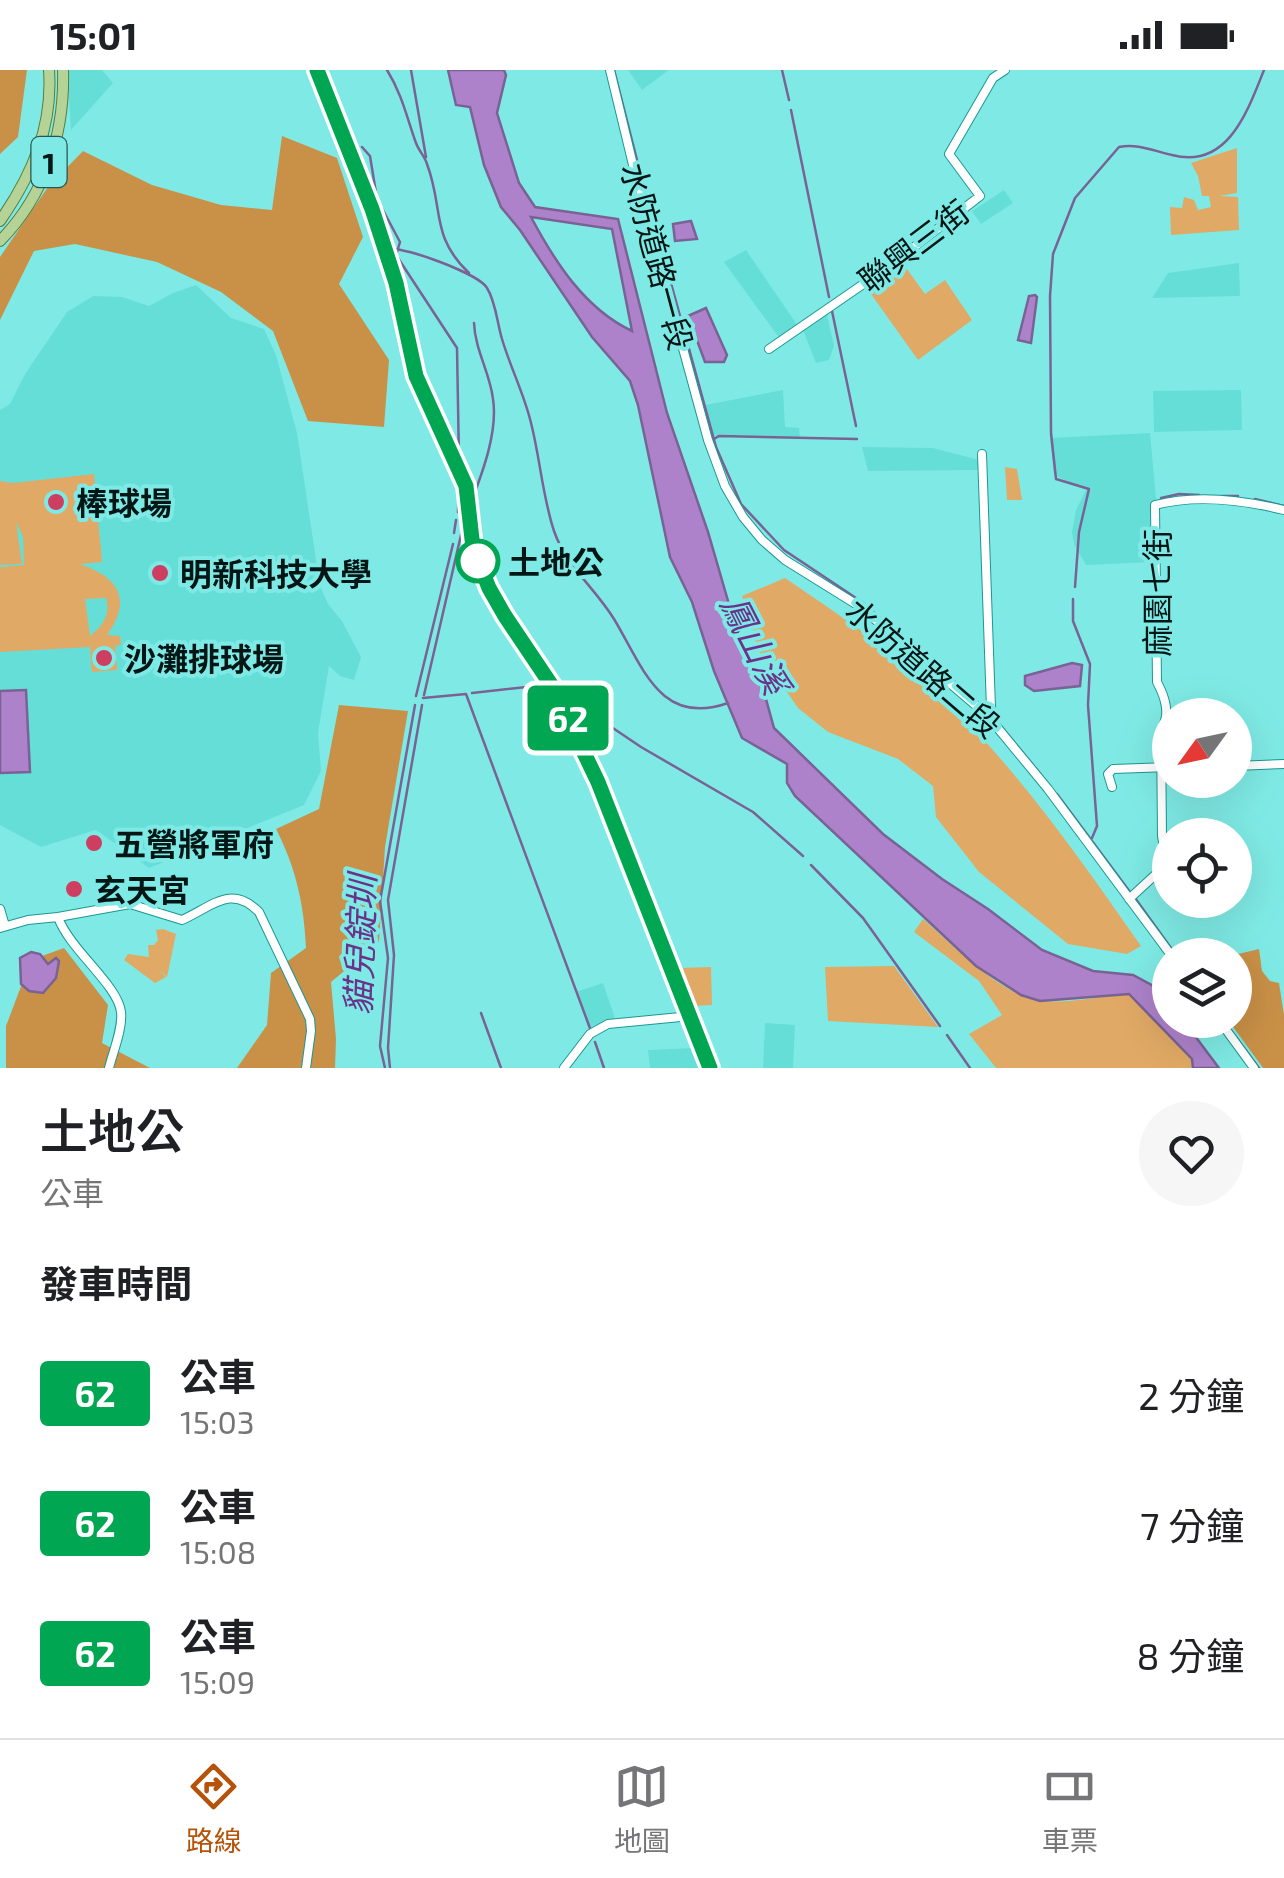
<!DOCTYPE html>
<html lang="zh-TW">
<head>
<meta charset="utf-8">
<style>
	body { margin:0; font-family:"Exo 2","Noto Sans TC",sans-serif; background:#f6f6f6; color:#202124; height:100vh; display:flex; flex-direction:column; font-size:38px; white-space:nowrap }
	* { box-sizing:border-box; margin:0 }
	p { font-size:32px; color:#757577 }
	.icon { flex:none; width:55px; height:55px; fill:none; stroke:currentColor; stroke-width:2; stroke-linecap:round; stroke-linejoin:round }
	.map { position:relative; height:998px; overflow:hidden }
	.sheet { display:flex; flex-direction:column; background:#fff; flex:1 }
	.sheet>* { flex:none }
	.badge { padding:0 20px; border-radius:8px; font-size:35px; line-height:65px }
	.needle { width:65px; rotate:237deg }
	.fabs { position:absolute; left:1152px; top:628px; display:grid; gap:20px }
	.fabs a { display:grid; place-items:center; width:100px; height:100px; border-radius:50%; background:#fff; box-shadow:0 10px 40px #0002; font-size:50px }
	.map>.badge { position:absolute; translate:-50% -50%; box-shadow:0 0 0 5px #fff }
	h2 { padding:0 40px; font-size:38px; line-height:90px }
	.round { display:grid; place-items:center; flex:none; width:105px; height:105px; border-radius:52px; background:#f6f6f6 }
	.overview { display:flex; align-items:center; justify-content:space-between; height:170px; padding:0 40px }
	h1 { font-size:48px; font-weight:600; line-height:75px }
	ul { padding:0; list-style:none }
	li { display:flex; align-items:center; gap:30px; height:130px; padding:0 40px }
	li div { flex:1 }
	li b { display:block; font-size:38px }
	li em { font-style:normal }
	li .badge { min-width:110px; font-weight:700; text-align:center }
	.status { display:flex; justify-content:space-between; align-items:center; height:70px; padding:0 50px; background:#fff; direction:ltr }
	.status svg { height:28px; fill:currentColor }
	.menu { display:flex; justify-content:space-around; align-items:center; height:140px; border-top:2px solid #e0e0e0; background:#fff; font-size:28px; color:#757577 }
	.menu a { display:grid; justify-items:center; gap:5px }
	.menu .on { color:#b45309 }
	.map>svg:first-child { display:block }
	.built { fill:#66ded8 }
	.green { fill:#e0a965; fill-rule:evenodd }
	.forest { fill:#c99047 }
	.water { fill:#ad82ca; stroke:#796294; stroke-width:2.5; fill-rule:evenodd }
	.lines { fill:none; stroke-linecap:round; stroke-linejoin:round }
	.stream { stroke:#796294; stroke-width:2.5 }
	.minor-casing { stroke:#1c9792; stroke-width:10 }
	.major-casing { stroke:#567e3b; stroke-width:12 }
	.minor { stroke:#fff; stroke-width:8 }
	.major { stroke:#b5d396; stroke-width:10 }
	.line-casing { stroke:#fff; stroke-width:22 }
	.line { stroke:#00a651; stroke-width:15 }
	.poi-dot { fill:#ce3e60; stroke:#7feae5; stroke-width:4 }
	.stop-dot { fill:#fff; stroke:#00a651; stroke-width:5 }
	.labels { text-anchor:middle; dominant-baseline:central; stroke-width:8; stroke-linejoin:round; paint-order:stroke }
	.shield { fill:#7feae5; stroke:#275653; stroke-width:2.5 }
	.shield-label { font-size:30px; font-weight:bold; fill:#011615 }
	.street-label { font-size:32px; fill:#011615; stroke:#7feae5 }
	.poi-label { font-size:32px; font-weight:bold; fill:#011615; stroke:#7feae5; text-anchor:start }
	.stop-label { font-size:32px; font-weight:bold; fill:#011615; stroke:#7feae5; text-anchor:start }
	.water-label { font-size:35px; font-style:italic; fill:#6a338a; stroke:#7feae5 }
</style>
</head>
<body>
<div class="status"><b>15:01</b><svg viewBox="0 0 49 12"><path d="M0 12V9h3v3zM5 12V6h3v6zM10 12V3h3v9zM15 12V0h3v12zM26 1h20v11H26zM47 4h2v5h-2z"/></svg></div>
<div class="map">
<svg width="1284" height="998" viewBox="0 0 1284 998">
	<rect width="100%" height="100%" fill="#7feae5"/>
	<path class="built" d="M67 0H102L113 13 71 60Z
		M628 0H669L642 20Z
		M1004 120 1013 133 981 154 972 141Z
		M746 180 798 256 780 269 724 192Z
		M1239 193 1240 226 1152 228 1168 203Z
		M196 215 231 248 264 259 276 285 297 363 320 516 328 534 342 551 361 587 354 610 340 606 329 596 318 663 321 701 304 735 149 798 96 760 41 777 0 755V340L10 334 25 304 67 242 93 226 122 227 149 236 173 223Z
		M827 245 834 276 829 290 816 293 803 260Z
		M783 320 785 357 799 358 800 368 713 366 705 335Z
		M1241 320 1242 360 1154 362 1153 321Z
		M1150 363 1156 429 1150 438 1153 492 1086 495 1074 474 1072 462 1076 440 1086 420 1054 405 1050 368Z
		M862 377 933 378 979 390 978 400 868 401Z
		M603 913 615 948 590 957 576 922Z
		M765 953 795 955 793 998H763Z
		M694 978 701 998H650L648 980Z"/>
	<path class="green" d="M1237 78V123L1219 126 1238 127 1239 160 1171 165 1170 137 1182 138 1184 127 1194 130 1198 140 1211 137 1209 126H1202L1198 106 1191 93Z
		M901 191 925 224 945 210 972 250 918 290 866 217Z
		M1005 397 1017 399 1022 430H1007Z
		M94 404 102 492 80 494C118 507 133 529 107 565L120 566 121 575 115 576 117 600 92 602 90 577 0 582V497L24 495 23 467 16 452 22 494 0 495V411L13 413ZM106 528C111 544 103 556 90 566L85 529Z
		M785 508C821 533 858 557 892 583 993 663 1068 772 1141 876L1127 884 1068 874 979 802 936 747 933 716 898 689 828 662 798 638 758 580 742 526Z
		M923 849C953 875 996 921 1036 930 1064 935 1101 926 1129 923L1192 990 1193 998H996L969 964 1002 945 979 911 914 862Z
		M163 859 176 864 167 907 159 899 166 907 155 913 124 890 128 884 149 887 148 875H154L158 870 156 860Z
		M894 896 938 957 828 951 825 897Z
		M711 897 712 935 692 936 679 898Z"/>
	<path class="forest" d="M0 0H27L18 67 0 84Z
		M282 66 337 88 363 167 339 214 389 290 384 357 308 351 273 261 221 222 157 192 75 174 34 181 0 250V187L48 117 83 81 152 115 221 135 272 140Z
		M339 635 408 641 385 777 379 872 331 912 336 969 335 998H237L267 955 271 903 306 878C304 834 296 798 276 759L319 739Z
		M64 878 108 935 102 973 150 998H6V956L31 890Z
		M1259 879 1262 901 1270 911 1279 913 1284 945V998H1263L1228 950H1235L1234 885Z"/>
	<path class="water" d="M448 0H504L506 5 497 43 519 113 535 137 618 149 667 343 708 462 744 586 764 622 774 658 883 764 942 809 988 839 1042 880 1093 901 1133 905 1159 919 1170 933V950H1183L1219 998H1193L1192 989 1129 924 1040 931 1021 925 976 896 795 726 787 713V694L742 668 714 601 692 532 670 487 638 335 630 311 592 267 520 160 501 137 484 95 470 37 456 35ZM531 147 612 159 632 261C585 239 555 192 531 147Z
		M691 151 697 169 675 171 673 154Z
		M1035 225 1037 227 1031 273 1018 270 1029 226Z
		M706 238 727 285 724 292H705L688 246Z
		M1072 593 1082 595 1080 616 1034 621 1025 615V606Z
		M26 620 30 702 0 703V621Z
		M31 882 40 884 48 894 56 888 59 891 56 908 43 923 29 921 21 914 20 888Z"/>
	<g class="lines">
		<path class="stream" d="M309 0 332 53
			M387 0C402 24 407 48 416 73 419 81 425 87 427 94 444 139 430 166 469 203
			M411 0 426 87
			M614 0 638 94
			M782 0 789 30
			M791 40 829 227
			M362 77 370 86 377 129 400 172 396 185 457 278 459 391
			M641 104 716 377 741 434 784 480 862 532 963 618 991 644 1042 706
			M390 179C406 177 479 204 487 218 496 232 497 253 502 269 510 296 523 322 530 349 540 386 542 425 554 461 566 496 595 518 614 549 643 597 660 657 728 633
			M832 241 856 356
			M714 369 719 366 857 369
			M1222 426H1238
			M1161 428 1179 424 1199 425
			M1255 429 1284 436
			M472 430C483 401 498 361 493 329 490 303 475 280 474 253
			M458 442 459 409
			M454 463 456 450
			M1075 517 1079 462 1089 419 1056 409 1051 363 1050 226 1053 184 1075 128 1119 77C1137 73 1154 81 1172 85 1228 100 1248 40 1264 0
			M1073 529V551L1090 594 1088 635 1097 756 1092 768
			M472 623 545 615
			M561 623 641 677 753 742 803 786
			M424 625 464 452
			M416 626 453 474
			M423 628 466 624 591 961
			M1057 724 1130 822
			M811 795 863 848 940 956
			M1135 828 1176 885
			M481 943 501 998
			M947 965 970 998
			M1236 967 1259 998
			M595 972 604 998
			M385 998 380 976 388 888 380 831 415 635
			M390 998 388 978 394 885 388 830 422 635"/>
		<defs>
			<path id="minor" d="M317 0 372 139 396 213 416 306 466 416 473 478 489 518 552 616 598 712 710 998
				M610 0 634 99 708 370 725 416 743 447 762 470 785 490 859 536 987 645 1048 719 1171 885
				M769 279 891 195 980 126 949 84 993 8 1005 0
				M982 384 991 638 987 645
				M1235 696 1284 694
				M1112 717 1108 704 1113 699 1170 697
				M1129 829 1167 794 1162 766 1161 660C1171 644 1165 627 1157 612L1155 435C1196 424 1243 430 1284 440
				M0 839 5 856
				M58 847 130 834 182 850C213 836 231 814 259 842L310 949 311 961 306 998
				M0 858 28 850 58 847C69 879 118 915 121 942 123 958 113 982 109 998
				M1219 950 1254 998
				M564 998 590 964 608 954 691 946"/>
			<path id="major" d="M0 151C32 105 53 57 49 0
				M0 171C45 125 65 64 63 0"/>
		</defs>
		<use href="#minor" class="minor-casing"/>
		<use href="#major" class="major-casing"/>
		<use href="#minor" class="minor"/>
		<use href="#major" class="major"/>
	</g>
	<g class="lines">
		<defs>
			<path id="line" d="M317 0 372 139 396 213 416 306 466 416 473 478 489 518 505 546 552 616 598 712 710 998"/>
		</defs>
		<use href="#line" class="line-casing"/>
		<use href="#line" class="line"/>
	</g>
	<g class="poi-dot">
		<circle cx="56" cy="432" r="10"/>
		<circle cx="160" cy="503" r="10"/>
		<circle cx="104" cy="588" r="10"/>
		<circle cx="94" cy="773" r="10"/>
		<circle cx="74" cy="819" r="10"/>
	</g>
	<circle class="stop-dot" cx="478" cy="491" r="20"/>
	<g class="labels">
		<rect class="shield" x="31.5" y="67" width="35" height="50" rx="8"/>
		<g class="shield-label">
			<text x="49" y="92">1</text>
		</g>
		<g class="street-label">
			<text transform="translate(913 175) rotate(-37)">聯興三街</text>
			<text transform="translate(658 186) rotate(75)">水防道路一段</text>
			<text transform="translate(1156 523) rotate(-90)">麻園七街</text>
			<text transform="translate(924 597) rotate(41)">水防道路二段</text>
		</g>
		<g class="poi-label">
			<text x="76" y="432">棒球場</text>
			<text x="180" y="503">明新科技大學</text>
			<text x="124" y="588">沙灘排球場</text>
			<text x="114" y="773">五營將軍府</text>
			<text x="94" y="819">玄天宮</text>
		</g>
		<g class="stop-label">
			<text x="508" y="491">土地公</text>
		</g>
		<g class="water-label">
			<text transform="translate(756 574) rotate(63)">鳳山溪</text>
			<text transform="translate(359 875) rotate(-88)">貓兒錠圳</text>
		</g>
	</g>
</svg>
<div class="fabs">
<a><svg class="needle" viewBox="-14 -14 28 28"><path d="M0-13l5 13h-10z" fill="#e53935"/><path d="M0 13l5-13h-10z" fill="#757577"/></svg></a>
<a><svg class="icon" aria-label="locate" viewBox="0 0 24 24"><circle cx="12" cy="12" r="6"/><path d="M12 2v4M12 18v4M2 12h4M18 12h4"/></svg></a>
<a><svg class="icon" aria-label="layers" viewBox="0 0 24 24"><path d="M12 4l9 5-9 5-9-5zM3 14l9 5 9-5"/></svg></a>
</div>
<b class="badge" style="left:568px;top:648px;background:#00a651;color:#fff">62</b>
</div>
<section class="sheet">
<div class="overview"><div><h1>土地公</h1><p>公車</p></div><a class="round"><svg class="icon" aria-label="heart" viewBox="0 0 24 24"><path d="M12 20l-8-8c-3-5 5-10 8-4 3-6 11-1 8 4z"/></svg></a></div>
<h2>發車時間</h2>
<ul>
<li><span class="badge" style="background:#00a651;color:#fff">62</span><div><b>公車</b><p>15:03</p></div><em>2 分鐘</em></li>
<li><span class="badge" style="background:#00a651;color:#fff">62</span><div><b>公車</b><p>15:08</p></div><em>7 分鐘</em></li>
<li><span class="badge" style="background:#00a651;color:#fff">62</span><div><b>公車</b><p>15:09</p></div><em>8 分鐘</em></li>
</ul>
</section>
<nav class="menu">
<a class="on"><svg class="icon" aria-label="directions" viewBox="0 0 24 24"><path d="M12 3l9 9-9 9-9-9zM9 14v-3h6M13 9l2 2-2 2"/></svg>路線</a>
<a><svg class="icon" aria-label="map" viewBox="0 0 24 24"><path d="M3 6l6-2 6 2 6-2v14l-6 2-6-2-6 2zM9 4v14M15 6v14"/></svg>地圖</a>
<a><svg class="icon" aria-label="tickets" viewBox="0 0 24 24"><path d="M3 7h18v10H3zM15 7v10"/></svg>車票</a>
</nav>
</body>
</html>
